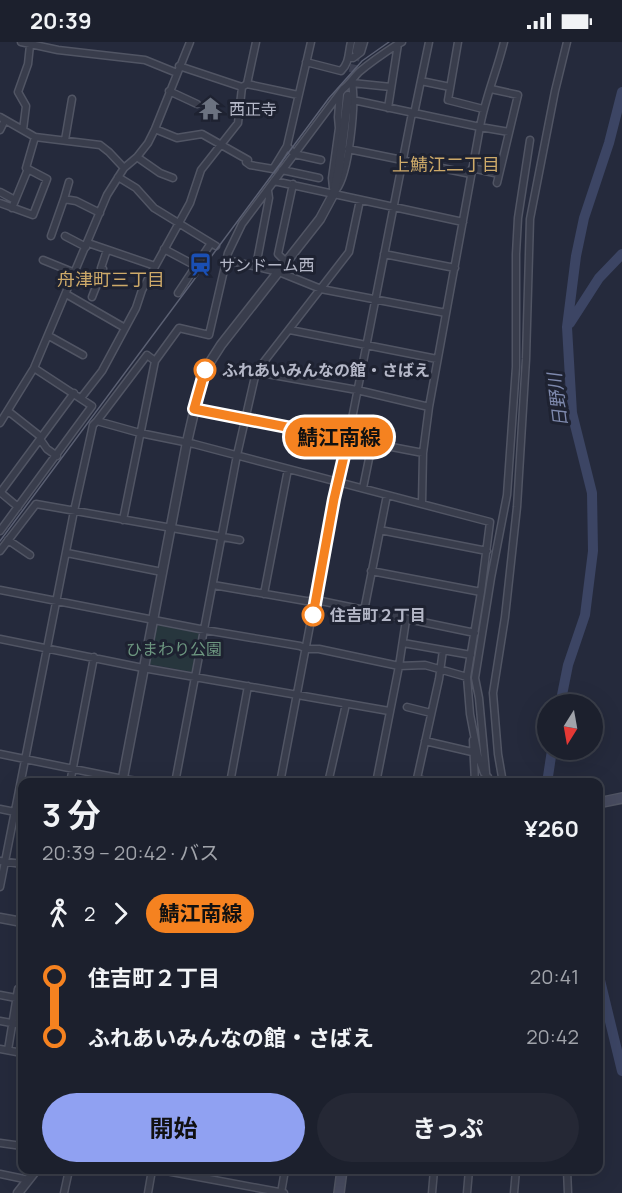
<!DOCTYPE html>
<html lang="ja">
<head>
<meta charset="utf-8">
<style>
	body { margin:0; font-family:Manrope,"Noto Sans JP",sans-serif; background:#252835; color:#f1f3f6; height:100vh; display:flex; flex-direction:column; font-size:22px; white-space:nowrap }
	* { box-sizing:border-box; margin:0 }
	p { font-size:20px; color:#a0a3aa }
	.icon { flex:none; width:33px; height:33px; fill:none; stroke:currentColor; stroke-width:2; stroke-linecap:round; stroke-linejoin:round }
	.map { position:relative; flex:1; overflow:hidden }
	.details { position:absolute; left:18px; top:736px; width:585px; height:396px; display:flex; flex-direction:column; background:#1c202d; border-radius:12px; box-shadow:0 6px 24px #0002,0 0 0 2px #3a3e49 }
	.details>* { flex:none }
	.badge { padding:0 12px; border-radius:20px; font-size:21px; line-height:39px }
	.needle { width:39px; rotate:191deg }
	.fabs { position:absolute; left:537px; top:652px; display:grid; gap:12px }
	.fabs a { display:grid; place-items:center; width:66px; height:66px; border-radius:50%; background:#1c202d; box-shadow:0 6px 24px #0002,0 0 0 2px #3a3e49; font-size:30px }
	.map>.badge { position:absolute; translate:-50% -50%; box-shadow:0 0 0 3px #fff }
	.legs { display:flex; align-items:center; gap:9px; height:66px; padding:0 24px; font-size:20px }
	.legs p { margin-inline-start:auto }
	.summary { display:flex; align-items:center; justify-content:space-between; height:102px; padding:0 24px }
	h1 { font-size:33px; font-weight:700; line-height:45px }
	.cta { display:flex; gap:12px; margin-top:auto; padding:12px 24px }
	.cta a { flex:1; height:69px; border-radius:36px; background:#90a1f2; color:#111; font-size:24px; font-weight:700; line-height:69px; text-align:center }
	.cta a+a { background:#252835; color:#f1f3f6 }
	ul { padding:0 24px; list-style:none }
	li { display:flex; align-items:center; gap:21px; height:60px; font-size:22px }
	li i { display:grid; place-items:center; width:9px; height:100%; margin:0 8px; background:currentColor }
	li i::after { content:''; width:15px; height:15px; margin:-8px; border:4px solid; border-radius:50%; background:#1c202d }
	li p { margin-inline-start:auto }
	li:first-child i { background:linear-gradient(#0000 50%,currentColor 0) }
	li:last-child i { background:linear-gradient(currentColor 50%,#0000 0) }
	.status { display:flex; justify-content:space-between; align-items:center; height:42px; padding:0 30px; background:#1c202d; direction:ltr }
	.status svg { height:16px; fill:currentColor }
	.map>svg:first-child { display:block }
	.green { fill:#27363d }
	.lines { fill:none; stroke-linecap:round; stroke-linejoin:round }
	.river { stroke:#3c4564; stroke-width:10 }
	.tertiary-tunnel { stroke:#3b3f51; stroke-width:8; stroke-dasharray:8 4; stroke-linecap:butt }
	.minor-casing { stroke:#515564; stroke-width:9 }
	.tertiary-casing { stroke:#515564; stroke-width:11 }
	.secondary-casing { stroke:#515564; stroke-width:12 }
	.minor { stroke:#393d4c; stroke-width:6 }
	.tertiary { stroke:#393d4c; stroke-width:8 }
	.secondary { stroke:#474b5f; stroke-width:9 }
	.tram { stroke:#5b6073; stroke-width:1.5 }
	.line-1-casing { stroke:#fff; stroke-width:14 }
	.line-1 { stroke:#f58220; stroke-width:9 }
	.stop-1-dot { fill:#fff; stroke:#f58220; stroke-width:3 }
	.labels { text-anchor:middle; dominant-baseline:central; stroke-width:6; stroke-linejoin:round; paint-order:stroke }
	.poi-label { font-size:16px; fill:#b5b8c8; stroke:#1e2231; text-anchor:start }
	.stop-label { font-size:16px; font-weight:bold; fill:#b5b8c8; stroke:#1e2231; text-anchor:start }
	.park-label { font-size:16px; fill:#6d9780; stroke:#1e2231 }
	.neighbourhood-label { font-size:18px; fill:#ceaa69; stroke:#1e2231 }
	.water-label { font-size:18px; font-style:italic; fill:#7e89ad; stroke:#1e2231 }
</style>
</head>
<body>
<div class="status"><b>20:39</b><svg viewBox="0 0 49 12"><path d="M0 12V9h3v3zM5 12V6h3v6zM10 12V3h3v9zM15 12V0h3v12zM26 1h20v11H26zM47 4h2v5h-2z"/></svg></div>
<div class="map">
<svg width="622" height="1151" viewBox="0 0 622 1151">
	<rect width="100%" height="100%" fill="#252a3c"/>
	<path class="green" d="M156 583 199 591 192 630 148 622Z"/>
	<g class="lines">
		<path class="river" d="M570 281 599 236 622 212
			M560 663 568 623 585 573 593 509 592 451 572 371 567 285 576 214 584 176 609 101 622 50
			M547 741 552 708
			M598 930 622 1029"/>
		<path class="tertiary-tunnel" d="M348 54 357 9"/>
		<defs>
			<path id="minor" d="M21 0 58 8 145 18 177 31
				M311 0 287 104 294 112 321 118
				M458 0 448 58 483 67
				M349 15 353 16 361 10 364 0
				M306 20 341 29C350 20 348 11 351 0
				M179 24 242 45 247 42 298 53
				M421 39 450 45
				M247 42 256 0
				M491 47 518 53 497 141
				M169 49 197 62
				M353 58 480 85C485 56 497 29 504 0
				M388 66 398 2 402 0
				M414 72 429 0
				M0 75 35 95 100 103 109 110 124 126
				M155 87 177 96 202 92 248 118 246 120 250 123 273 127 287 104
				M0 88 5 78
				M23 88 26 64 18 50 28 22 30 3
				M65 98 72 57
				M348 107 471 132
				M137 115 160 131 173 136
				M472 126 499 132
				M282 128 319 136
				M118 135 136 146 154 166 216 204
				M274 139 463 180
				M333 146 332 136 339 86 338 75 340 52
				M336 148C349 132 356 62 352 41L391 45
				M0 150 15 158
				M64 157 69 140
				M0 161 33 173 47 137 26 126 35 95
				M12 166 28 127
				M51 194 64 157 76 159 100 171
				M65 194 86 205
				M88 201 155 224
				M164 207 196 224
				M384 212 455 226
				M43 218 75 231
				M227 218 279 230 321 247 446 271
				M286 220 278 212 293 142
				M256 224 269 156 268 149
				M178 251 211 201
				M66 252 125 286
				M92 255 103 227 101 226 107 208
				M290 288 437 317
				M49 294 83 313
				M256 330 357 348 429 365
				M81 356 102 329 136 266 142 248 190 161 201 128 238 81 242 45
				M194 367 423 411
				M8 369 41 395
				M97 379 147 313 155 319
				M0 381 34 326 107 153 124 126 137 115 148 101 155 87 190 0
				M40 397 47 407 57 414
				M363 446 372 402
				M0 450 18 465
				M0 451 74 351
				M422 461 423 411 429 365 480 85 509 90
				M123 478 155 319 179 286 209 293 228 211 242 182 343 47C350 42 353 36 359 30 371 20 384 11 398 2
				M380 488 487 509
				M0 489 92 364 34 326
				M8 498 30 513
				M0 509 36 462 240 498
				M67 511 162 530
				M371 529 481 550
				M213 543 306 559H321L475 591
				M0 548 205 588 300 604 307 607H319L399 624 425 623 467 635
				M264 552 288 427
				M364 569 387 453
				M0 597 143 626 389 669
				M403 601 471 613
				M407 665 431 671
				M473 698 475 741
				M425 699 472 710
				M0 712 123 737 152 741
				M417 737 434 741
				M70 741 94 615
				M175 741 237 413 256 330 349 210 360 158
				M230 741 248 644
				M280 741 334 457 348 397 412 71
				M328 741 346 662
				M376 741 399 624 406 578
				M416 741 439 637 443 608
				M487 741 479 656 475 636 491 536 507 453 516 325V212L518 176 530 98
				M503 741 498 712 493 651 505 575 517 465 526 317 530 177 555 49 567 0
				M0 767 15 770
				M0 819 22 822
				M0 845 74 469 93 383 97 379 140 391 194 402 490 480 481 550 467 635 470 672 478 714 484 731 488 735
				M0 953 16 956
				M0 979 22 983
				M0 1007 22 1011
				M8 1008 18 947
				M0 1101 22 1104
				M161 1128 284 1151
				M567 1128 568 1151
				M0 1132 29 1138
				M64 1151 69 1128
				M148 1151 152 1128
				M281 1151 285 1128
				M432 1151 434 1128
				M467 1151 469 1128
				M514 1151 516 1128"/>
			<path id="tertiary" d="M357 9 359 0
				M122 741 187 400 201 340 205 328 221 303 320 177 334 151 339 126 348 54
				M0 876 22 880
				M18 1151 36 1128"/>
			<path id="secondary" d="M598 761 622 756
				M339 1151 342 1128"/>
		</defs>
		<use href="#minor" class="minor-casing"/>
		<use href="#tertiary" class="tertiary-casing"/>
		<use href="#secondary" class="secondary-casing"/>
		<use href="#minor" class="minor"/>
		<use href="#tertiary" class="tertiary"/>
		<use href="#secondary" class="secondary"/>
		<path class="tram" d="M0 499 329 56 362 19 389 0"/>
	</g>
	<g class="lines">
		<defs>
			<path id="line-1" d="M205 328 194 367 348 397 334 457 313 573"/>
		</defs>
		<use href="#line-1" class="line-1-casing"/>
		<use href="#line-1" class="line-1"/>
	</g>
	<defs>
		<symbol id="temple-bare" viewBox="-9 -9 18 18"><path d="M0-6L5-2H3V0L6.5 2.5H4V6H1.5V3h-3V6H-4V2.5H-6.5L-3 0V-2H-5Z" fill="#6b7280" stroke="#1e2231" stroke-width="2.5" paint-order="stroke"/></symbol>
		<symbol id="station-bare" viewBox="-9 -9 18 18"><path d="M-3-6H3Q5-6 5-4V2Q5 4 3 4L4.5 6H3L1.5 4h-3L-3 6H-4.5L-3 4Q-5 4-5 2V-4Q-5-6-3-6ZM-3.5-4v3h7v-3ZM-3.5 1v1.5H-2V1ZM2 1v1.5H3.5V1Z" fill="#1a4fb4" stroke="#1e2231" stroke-width="2.5" paint-order="stroke"/></symbol>
	</defs>
	<g fill-rule="evenodd">
		<use href="#temple-bare" x="194" y="50" width="33" height="33"/>
		<use href="#station-bare" x="184" y="206" width="33" height="33"/>
	</g>
	<g class="stop-1-dot">
		<circle cx="205" cy="328" r="10"/>
		<circle cx="313" cy="573" r="10"/>
	</g>
	<g class="labels">
		<g class="poi-label">
			<text x="229" y="67">西正寺</text>
			<text x="219" y="223">サンドーム西</text>
		</g>
		<g class="stop-label">
			<text x="222" y="328">ふれあいみんなの館・さばえ</text>
			<text x="330" y="573">住吉町２丁目</text>
		</g>
		<g class="park-label">
			<text x="174" y="607">ひまわり公園</text>
		</g>
		<g class="neighbourhood-label">
			<text x="446" y="122">上鯖江二丁目</text>
			<text x="111" y="237">舟津町三丁目</text>
		</g>
		<g class="water-label">
			<text transform="translate(557 358) rotate(-97)">日野川</text>
		</g>
	</g>
</svg>
<div class="fabs">
<a><svg class="needle" viewBox="-14 -14 28 28"><path d="M0-13l5 13h-10z" fill="#e53935"/><path d="M0 13l5-13h-10z" fill="#a0a3aa"/></svg></a>
</div>
<b class="badge" style="left:339px;top:395px;background:#f58220;color:#111">鯖江南線</b>
<section class="details">
<div class="summary"><div><h1>3 分</h1><p>20:39 – 20:42 · バス</p></div><b>¥260</b></div>
<div class="legs"><svg class="icon" aria-label="walk" viewBox="0 0 24 24"><circle cx="13" cy="4" r="2"/><path d="M13 8l-2 6 4 7M11 14l-3 7M7 12l3-4h3l4 4"/></svg>2<svg class="icon" aria-label="forward" viewBox="0 0 24 24"><path d="M9 5l7 7-7 7"/></svg><b class="badge" style="background:#f58220;color:#111">鯖江南線</b></div>
<ul>
<li><i style="color:#f58220"></i><b>住吉町２丁目</b><p>20:41</p></li>
<li><i style="color:#f58220"></i><b>ふれあいみんなの館・さばえ</b><p>20:42</p></li>
</ul>
<div class="cta"><a>開始</a><a>きっぷ</a></div>
</section>
</div>
</body>
</html>
